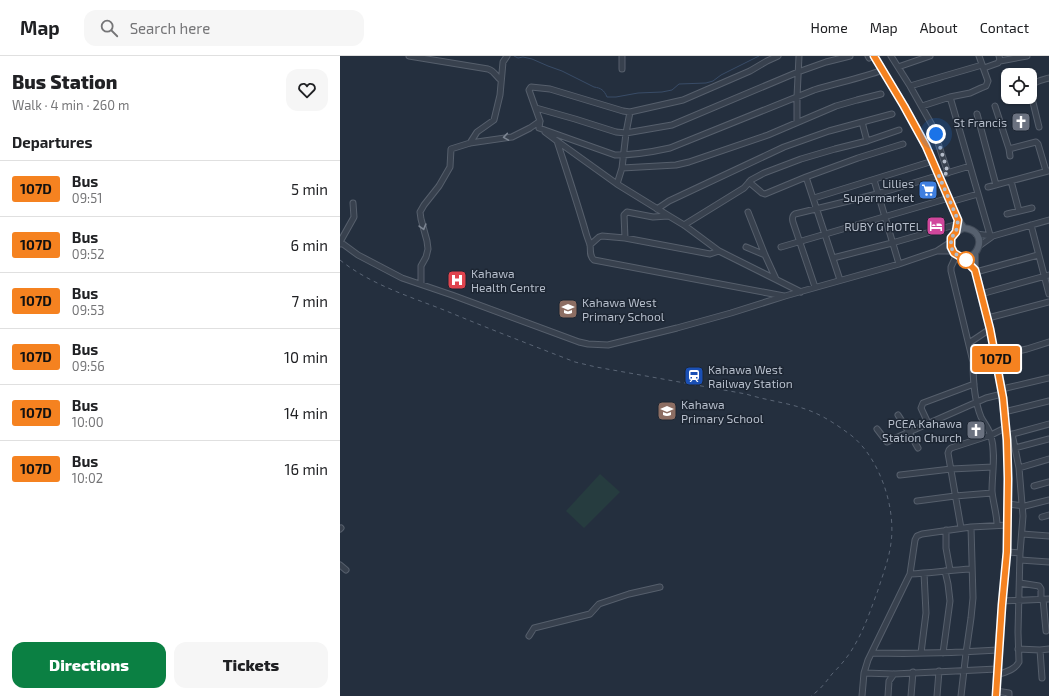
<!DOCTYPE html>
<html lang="en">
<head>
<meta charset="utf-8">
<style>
	body { margin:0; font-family:"Exo 2",sans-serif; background:#f6f6f6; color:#202124; height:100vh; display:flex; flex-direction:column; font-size:15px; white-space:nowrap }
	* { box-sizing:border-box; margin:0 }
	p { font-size:13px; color:#757577 }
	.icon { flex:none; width:22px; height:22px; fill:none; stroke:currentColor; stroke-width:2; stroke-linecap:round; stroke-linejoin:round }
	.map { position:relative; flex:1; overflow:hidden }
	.panel { display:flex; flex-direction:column; background:#fff; width:340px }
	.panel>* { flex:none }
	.badge { padding:0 8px; border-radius:3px; font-size:14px; line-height:26px }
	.controls { position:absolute; left:661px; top:12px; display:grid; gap:8px }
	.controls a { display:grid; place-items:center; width:36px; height:36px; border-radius:8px; background:#fff; box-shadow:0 1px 3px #0004; font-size:20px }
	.you { position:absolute; width:20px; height:20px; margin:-10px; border:3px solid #fff; border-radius:50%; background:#1a73e8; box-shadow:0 0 0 6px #1a73e833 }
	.map>.badge { position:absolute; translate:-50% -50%; box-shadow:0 0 0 2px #fff }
	h2 { padding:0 12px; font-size:15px; line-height:36px }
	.round { display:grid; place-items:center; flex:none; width:42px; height:42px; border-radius:12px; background:#f6f6f6 }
	.headline { display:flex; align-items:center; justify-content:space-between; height:68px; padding:0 12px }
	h1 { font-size:19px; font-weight:800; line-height:30px }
	.action { display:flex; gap:8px; margin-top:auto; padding:8px 12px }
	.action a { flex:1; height:46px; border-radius:12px; background:#0b8043; color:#fff; font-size:16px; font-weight:800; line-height:46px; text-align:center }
	.action a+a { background:#f6f6f6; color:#202124 }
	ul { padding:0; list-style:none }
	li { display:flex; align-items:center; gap:12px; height:56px; padding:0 12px; border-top:1px solid #e0e0e0 }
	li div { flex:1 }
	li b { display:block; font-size:15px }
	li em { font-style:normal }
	li .badge { min-width:44px; font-weight:700; text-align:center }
	header { display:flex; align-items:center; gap:24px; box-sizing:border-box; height:56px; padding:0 20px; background:#fff; border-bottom:1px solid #e0e0e0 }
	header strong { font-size:19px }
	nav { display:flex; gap:22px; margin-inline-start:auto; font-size:14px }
	.search { width:280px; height:36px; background:#f6f6f6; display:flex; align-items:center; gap:10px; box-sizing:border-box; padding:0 14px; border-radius:12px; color:#757577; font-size:15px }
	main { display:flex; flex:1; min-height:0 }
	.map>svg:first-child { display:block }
	.grass { fill:#263c3f }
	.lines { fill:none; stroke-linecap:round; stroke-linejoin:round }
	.stream { stroke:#394c67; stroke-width:1 }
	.minor-casing { stroke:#565f6c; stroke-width:7 }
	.major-casing { stroke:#414a57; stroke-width:8 }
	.minor { stroke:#38414e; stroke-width:5 }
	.major { stroke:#56606e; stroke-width:6 }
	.rail { stroke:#5a6575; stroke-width:1; stroke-dasharray:4 4; stroke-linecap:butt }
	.oneway { stroke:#7c8592 }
	.line-casing { stroke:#fff; stroke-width:9 }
	.line { stroke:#f58220; stroke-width:6 }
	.walk { stroke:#b4bcc9; stroke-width:4; stroke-dasharray:0 7.2 }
	.stop-dot { fill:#fff; stroke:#f58220; stroke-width:2 }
	.labels { text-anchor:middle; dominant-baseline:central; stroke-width:3; stroke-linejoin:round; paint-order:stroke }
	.poi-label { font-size:12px; fill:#b4bcc9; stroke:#1d2633; text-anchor:end }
</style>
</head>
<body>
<header>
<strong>Map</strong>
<div class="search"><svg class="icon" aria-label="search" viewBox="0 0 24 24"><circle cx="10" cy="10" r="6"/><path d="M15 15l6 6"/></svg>Search here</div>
<nav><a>Home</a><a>Map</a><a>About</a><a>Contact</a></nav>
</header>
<main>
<section class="panel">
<div class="headline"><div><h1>Bus Station</h1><p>Walk · 4 min · 260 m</p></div><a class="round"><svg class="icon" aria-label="heart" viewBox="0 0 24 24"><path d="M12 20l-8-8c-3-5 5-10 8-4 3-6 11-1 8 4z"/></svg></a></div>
<h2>Departures</h2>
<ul>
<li><span class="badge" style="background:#f58220;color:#111">107D</span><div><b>Bus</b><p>09:51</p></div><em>5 min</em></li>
<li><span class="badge" style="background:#f58220;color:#111">107D</span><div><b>Bus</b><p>09:52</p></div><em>6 min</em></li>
<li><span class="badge" style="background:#f58220;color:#111">107D</span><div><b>Bus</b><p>09:53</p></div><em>7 min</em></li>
<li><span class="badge" style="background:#f58220;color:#111">107D</span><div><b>Bus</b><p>09:56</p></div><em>10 min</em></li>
<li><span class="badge" style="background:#f58220;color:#111">107D</span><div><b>Bus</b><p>10:00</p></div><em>14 min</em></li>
<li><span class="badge" style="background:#f58220;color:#111">107D</span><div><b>Bus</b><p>10:02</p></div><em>16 min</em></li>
</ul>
<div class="action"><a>Directions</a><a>Tickets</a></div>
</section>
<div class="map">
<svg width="709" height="640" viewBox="0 0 709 640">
	<rect width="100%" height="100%" fill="#242f3e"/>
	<path class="grass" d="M260 418 280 436 244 472 226 455Z"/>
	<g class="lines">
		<path class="stream" d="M174 0 178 2 183 1 192 3 208 10 222 15 254 31C261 32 264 34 267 41H276L298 37 322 36 332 34 339 28 366 27 373 25 381 19 419 0"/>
		<defs>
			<path id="minor" d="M69 0 148 13C155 15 156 21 161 24
				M282 0V13
				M528 0 529 2 533 0
				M551 0 570 30 592 69 608 117
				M660 5 687 0
				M558 11 590 0
				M644 12 658 7 660 4 659 0
				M570 30 642 9
				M690 33C693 25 702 24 709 22
				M690 34 699 71
				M610 41 650 179
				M582 50 610 41 630 37 641 32 646 30 648 25 639 0
				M655 50 669 93
				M196 52 235 63 276 76 286 77 332 69 458 16 486 6 510 0
				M637 58 656 129
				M457 66V41L459 0
				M522 66 527 85
				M199 72 275 99C293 99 312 96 330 92L474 34C497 27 521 22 543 14
				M199 72 200 65 189 34 191 31 210 33 283 55 290 56 343 44 410 15 427 5 438 0
				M205 76 217 85 277 128 329 160 344 169 379 195 461 236
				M217 85C227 116 237 146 246 177 247 181 249 185 250 189 251 195 249 200 254 204L444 240
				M130 87 137 76 154 64 160 39 163 6 167 0
				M670 100 669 93 696 86 698 88 706 115
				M282 112 336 109 349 106 428 79 496 50 517 44 541 38
				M466 121 500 224
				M534 124 559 208
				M671 125 679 155
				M409 126 422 137 425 138 466 121 518 102 563 88
				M277 128 282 112 286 77 290 56
				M648 131 708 115
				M474 142 593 105
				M610 146 638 138
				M317 153 329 145 444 91 489 75 552 58
				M408 156 425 199 436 223
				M667 158 692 152
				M344 169 404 132 411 124 424 117 461 103 495 93 527 85 559 74
				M691 169 709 238
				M636 178 652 180
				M285 182 284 159 287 156 313 161 328 160
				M0 186 14 161 13 147
				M0 188H3L18 199 62 222 112 239 239 286 248 288 268 289 337 272 391 257 445 240 559 208 597 195 611 186
				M250 189 259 181 262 180 285 182 370 198 379 195
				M639 190 653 180 709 164
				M406 191 425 199
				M441 191 609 142
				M598 195H613
				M617 198 611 211V215L633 306C633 324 634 344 641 361 644 367 649 373 651 380 656 398 652 417 652 435 653 447 657 458 657 469
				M493 202 552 187 618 168
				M636 216 698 199
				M81 228V210L86 201 88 193 87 185 81 163 80 156 84 149 99 130 110 111 111 93 130 87 172 81 190 72 200 65
				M475 231 453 166C452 162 452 160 455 158L537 138 630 110
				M641 238 709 219
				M648 262 709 246
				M629 287 650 273
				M655 300 687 293 709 286
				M662 333 709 322
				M664 356 709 345
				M558 359 569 376 646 342 662 338
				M588 367 581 352 583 347 634 328
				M537 373 547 386 569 376 578 392
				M672 378 675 392 709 383
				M669 379 709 368
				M679 412 709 403
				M560 419 611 413 653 411
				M694 430 709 426
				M577 445 615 440 652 437
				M668 448 685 450 709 444
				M702 461 709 459
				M621 472 608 397 609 394 611 392 651 379 665 372
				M0 473 1 472
				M606 474V492L610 514
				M682 478 709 480
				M667 496 680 497
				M680 504 709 506
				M0 509 6 514
				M570 518C591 517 611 514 632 513
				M680 527 699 530 701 533V543
				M703 543 706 575
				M662 545 709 543
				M189 580 194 572 250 558 259 548 289 538 320 531
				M678 593 700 594 709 593
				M700 594 702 622
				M532 597C574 598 616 597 658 594
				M581 597 586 557 584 517
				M603 597 610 545 608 528 605 515
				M524 617 554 618 657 613
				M657 619C665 616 675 614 679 606L678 576 680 497 683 460 679 412 675 392
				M656 635 669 637V640
				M522 640 524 617 528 604 567 524 570 518 575 484 577 480 582 478 631 471 668 469
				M548 640 549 625 554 618
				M571 640 573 616
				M597 640 599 615
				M621 640 626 597 631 562 633 542 631 471"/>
			<path id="major" d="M534 0 564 49 579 76 599 120 618 164 624 172
				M624 172C652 175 636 211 618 199 616 198 613 196 612 193 608 183 615 175 624 172Z
				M635 198V214L648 262 662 333 668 407 667 496 658 594 656 640"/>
		</defs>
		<use href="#minor" class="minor-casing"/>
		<use href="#major" class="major-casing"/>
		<use href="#minor" class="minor"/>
		<use href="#major" class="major"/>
		<path class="rail" d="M0 204C30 228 68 240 104 254 147 272 191 289 235 306L256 311 406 338C428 345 452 347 473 356 487 362 500 371 512 380 540 403 556 452 551 487 549 503 543 518 538 534 531 553 524 574 513 592 507 602 500 610 492 618 486 626 480 634 471 640"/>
	</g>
	<defs><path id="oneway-chevron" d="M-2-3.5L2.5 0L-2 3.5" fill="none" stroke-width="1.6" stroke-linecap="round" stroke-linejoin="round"/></defs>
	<g class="oneway">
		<use href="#oneway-chevron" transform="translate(166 81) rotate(171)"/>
		<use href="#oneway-chevron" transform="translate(83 171) rotate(74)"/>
	</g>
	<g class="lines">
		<defs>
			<path id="line" d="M534 0 564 50 586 90 599 120 618 164 616 176 611 182V191L614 197 619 200 623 202 635 214 650 273 663 342 667 384 668 423 667 496 662 549 656 640"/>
		</defs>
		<use href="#line" class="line-casing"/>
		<use href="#line" class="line"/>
		<path class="walk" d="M596 78 608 117 599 120 618 164 616 176 611 182V191L614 197 619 200 626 202V204"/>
	</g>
	<defs>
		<symbol id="church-square" viewBox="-11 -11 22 22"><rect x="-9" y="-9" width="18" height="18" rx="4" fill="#6b7280" stroke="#1d2633"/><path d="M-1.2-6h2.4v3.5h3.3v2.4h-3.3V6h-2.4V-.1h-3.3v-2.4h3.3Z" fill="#fff"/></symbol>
		<symbol id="supermarket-square" viewBox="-11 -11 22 22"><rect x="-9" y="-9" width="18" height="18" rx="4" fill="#3f7fe0" stroke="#1d2633"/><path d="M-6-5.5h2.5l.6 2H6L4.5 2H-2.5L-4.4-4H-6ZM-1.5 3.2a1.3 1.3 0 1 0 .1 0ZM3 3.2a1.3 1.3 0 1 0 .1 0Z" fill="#fff"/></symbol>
		<symbol id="hotel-square" viewBox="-11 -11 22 22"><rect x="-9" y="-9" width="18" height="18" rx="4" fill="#d1479c" stroke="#1d2633"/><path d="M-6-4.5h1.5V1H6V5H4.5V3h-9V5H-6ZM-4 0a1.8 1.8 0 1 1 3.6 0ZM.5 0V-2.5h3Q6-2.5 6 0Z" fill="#fff"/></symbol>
		<symbol id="hospital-square" viewBox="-11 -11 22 22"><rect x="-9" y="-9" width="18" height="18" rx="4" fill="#e0444e" stroke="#1d2633"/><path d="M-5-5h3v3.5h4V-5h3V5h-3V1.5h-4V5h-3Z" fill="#fff"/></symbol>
		<symbol id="school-square" viewBox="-11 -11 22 22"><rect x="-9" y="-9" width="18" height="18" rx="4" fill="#8d6e63" stroke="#1d2633"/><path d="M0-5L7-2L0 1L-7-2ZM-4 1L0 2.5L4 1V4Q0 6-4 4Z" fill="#fff"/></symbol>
		<symbol id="station-square" viewBox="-11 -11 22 22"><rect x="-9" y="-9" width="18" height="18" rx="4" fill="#1a4fb4" stroke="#1d2633"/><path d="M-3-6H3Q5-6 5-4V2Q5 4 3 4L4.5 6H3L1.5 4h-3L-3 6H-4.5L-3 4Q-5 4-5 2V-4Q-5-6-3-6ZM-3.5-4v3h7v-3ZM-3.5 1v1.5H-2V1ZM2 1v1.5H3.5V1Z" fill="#fff"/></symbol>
	</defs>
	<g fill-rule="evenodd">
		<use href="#church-square" x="670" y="55" width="22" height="22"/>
		<use href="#supermarket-square" x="577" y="123" width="22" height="22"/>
		<use href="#hotel-square" x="585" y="159" width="22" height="22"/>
		<use href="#hospital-square" x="106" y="213" width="22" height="22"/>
		<use href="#school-square" x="217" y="242" width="22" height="22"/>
		<use href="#station-square" x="343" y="309" width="22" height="22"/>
		<use href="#school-square" x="316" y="344" width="22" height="22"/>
		<use href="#church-square" x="625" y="363" width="22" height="22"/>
	</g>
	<circle class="stop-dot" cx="626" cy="204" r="8"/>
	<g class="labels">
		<g class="poi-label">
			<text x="667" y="66">St Francis</text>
			<text x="574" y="127">Lillies<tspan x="574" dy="14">Supermarket</tspan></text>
			<text x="582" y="170">RUBY G HOTEL</text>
			<text x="131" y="217" text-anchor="start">Kahawa<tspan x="131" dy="14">Health Centre</tspan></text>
			<text x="242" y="246" text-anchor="start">Kahawa West<tspan x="242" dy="14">Primary School</tspan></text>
			<text x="368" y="313" text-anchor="start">Kahawa West<tspan x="368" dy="14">Railway Station</tspan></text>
			<text x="341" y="348" text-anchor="start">Kahawa<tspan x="341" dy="14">Primary School</tspan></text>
			<text x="622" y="367">PCEA Kahawa<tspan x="622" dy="14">Station Church</tspan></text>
		</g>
	</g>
</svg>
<div class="controls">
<a><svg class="icon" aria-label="locate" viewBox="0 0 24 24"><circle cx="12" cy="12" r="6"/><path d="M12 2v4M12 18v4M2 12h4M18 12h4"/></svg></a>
</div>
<div class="you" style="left:596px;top:78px"></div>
<b class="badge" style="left:656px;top:303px;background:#f58220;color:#111">107D</b>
</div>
</main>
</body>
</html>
